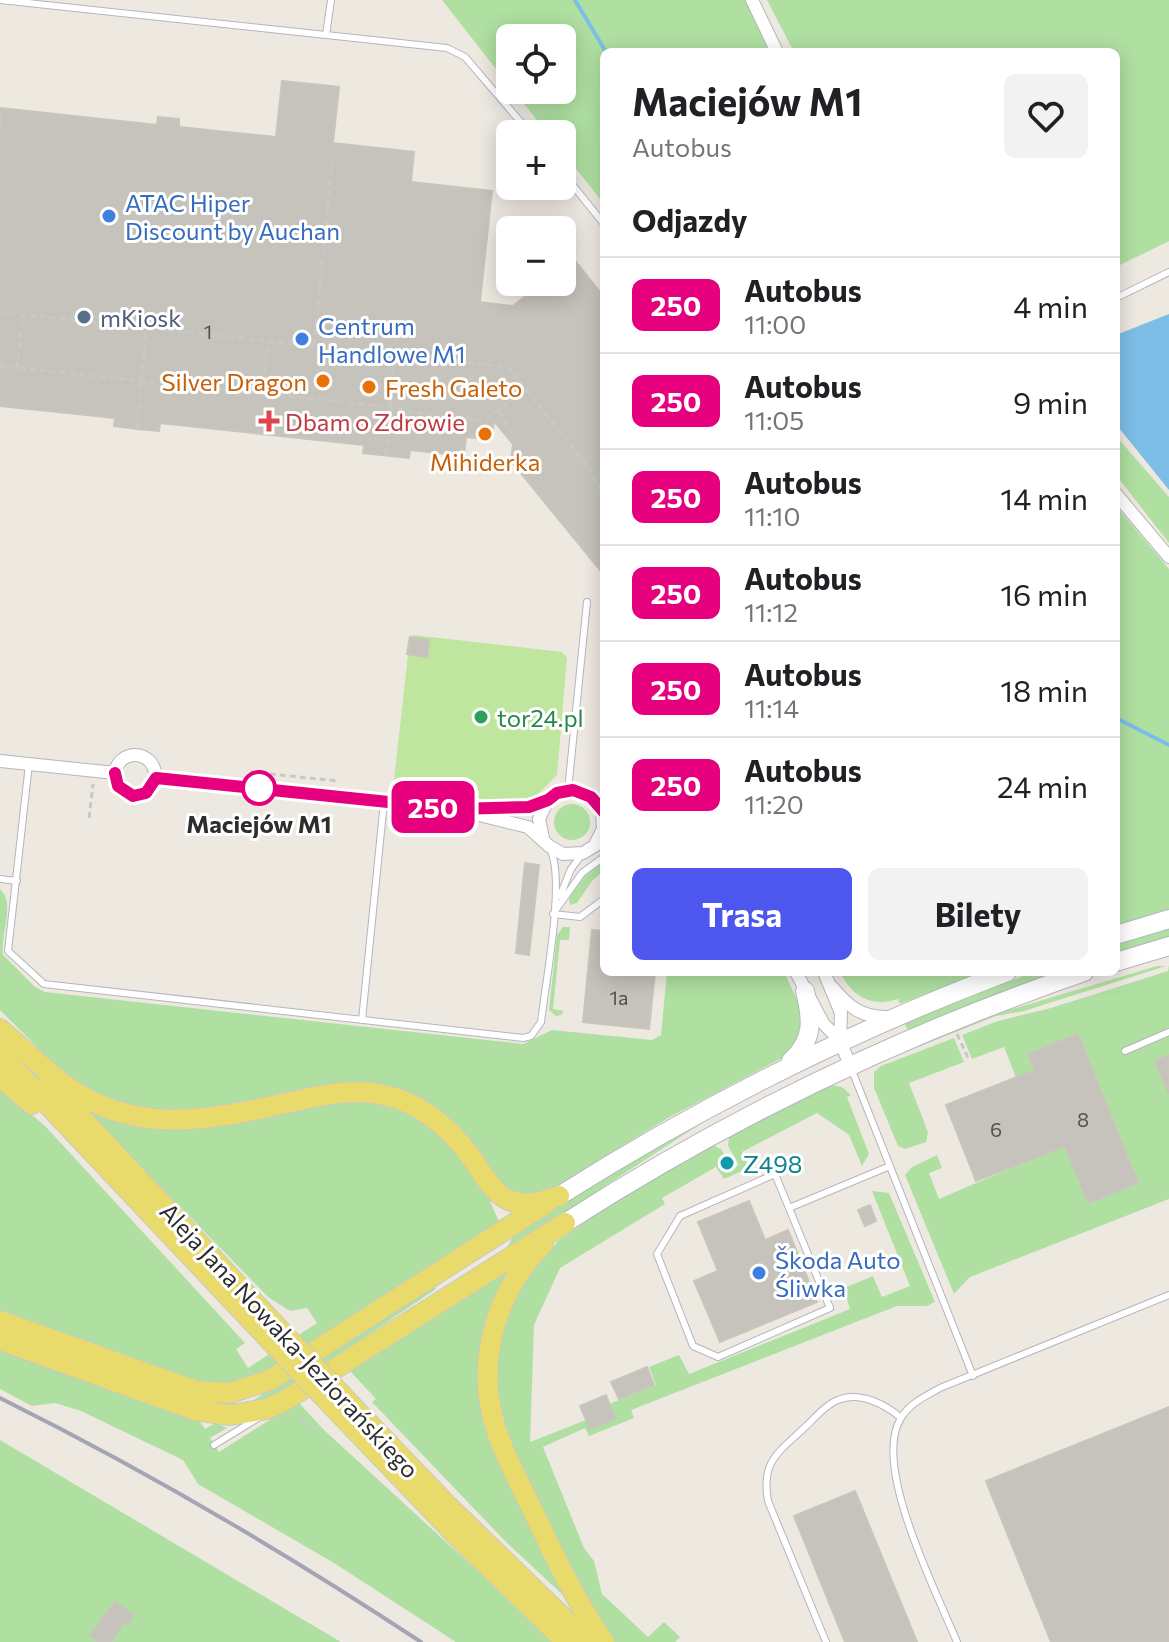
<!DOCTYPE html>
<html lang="pl">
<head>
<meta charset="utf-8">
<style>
	body { margin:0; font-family:Commissioner,sans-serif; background:#f2f2f2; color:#202124; height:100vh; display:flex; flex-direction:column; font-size:30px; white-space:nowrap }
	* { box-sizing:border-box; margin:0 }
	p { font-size:26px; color:#757577 }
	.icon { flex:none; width:44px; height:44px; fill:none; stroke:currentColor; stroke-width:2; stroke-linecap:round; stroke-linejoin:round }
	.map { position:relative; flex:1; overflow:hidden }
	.panel { position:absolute; left:600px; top:48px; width:520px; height:928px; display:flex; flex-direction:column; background:#fff; border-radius:12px; box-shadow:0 4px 20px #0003 }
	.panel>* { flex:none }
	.badge { padding:0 16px; border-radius:12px; font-size:28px; line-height:52px }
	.buttons { position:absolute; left:496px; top:24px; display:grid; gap:16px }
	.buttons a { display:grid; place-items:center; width:80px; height:80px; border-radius:12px; background:#fff; box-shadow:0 4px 20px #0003; font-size:40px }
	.map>.badge { position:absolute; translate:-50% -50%; box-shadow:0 0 0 4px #fff }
	h2 { padding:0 32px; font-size:30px; line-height:72px }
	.round { display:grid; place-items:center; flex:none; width:84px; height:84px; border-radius:12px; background:#f2f2f2 }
	.summary { display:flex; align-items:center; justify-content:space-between; height:136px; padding:0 32px }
	h1 { font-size:38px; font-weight:700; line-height:60px }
	.action { display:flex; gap:16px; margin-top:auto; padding:16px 32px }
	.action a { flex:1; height:92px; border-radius:12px; background:#4d57ee; color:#fff; font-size:32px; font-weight:700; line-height:92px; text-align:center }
	.action a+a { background:#f2f2f2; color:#202124 }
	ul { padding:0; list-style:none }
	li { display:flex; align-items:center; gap:24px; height:96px; padding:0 32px; border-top:2px solid #e0e0e0 }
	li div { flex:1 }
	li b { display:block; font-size:30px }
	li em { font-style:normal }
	li .badge { min-width:88px; font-weight:700; text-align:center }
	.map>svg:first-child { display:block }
	.green { fill:#afe0a1 }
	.pitch { fill:#bfe69e }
	.water { fill:#7cbee7 }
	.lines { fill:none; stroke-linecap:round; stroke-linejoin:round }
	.stream { stroke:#7cbee7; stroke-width:4 }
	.building { fill:#c6c3bc; stroke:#c9c5ba; stroke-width:2 }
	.lane-casing { stroke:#b4b5bf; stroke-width:8 }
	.street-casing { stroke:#b4b5bf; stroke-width:14 }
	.secondary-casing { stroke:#b4b5bf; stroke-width:20 }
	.primary-casing { stroke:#c8c8c8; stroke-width:22 }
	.path { stroke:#c8c8c8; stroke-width:3; stroke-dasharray:6 4; stroke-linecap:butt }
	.lane { stroke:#fff; stroke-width:6 }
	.street { stroke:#fff; stroke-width:12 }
	.secondary { stroke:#fff; stroke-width:18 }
	.primary { stroke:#e8da6b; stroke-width:20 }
	.rail { stroke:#a3a4b6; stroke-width:4 }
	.primary-bridge-casing { stroke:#c8c8c8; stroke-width:22; stroke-linecap:butt }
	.primary-bridge { stroke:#e8da6b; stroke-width:20 }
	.line-casing { stroke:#fff; stroke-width:18 }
	.line { stroke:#e6007e; stroke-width:12 }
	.shop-dot { fill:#3f7fe0; stroke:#fff; stroke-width:3 }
	.service-dot { fill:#5c6f8a; stroke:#fff; stroke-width:3 }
	.food-dot { fill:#e8710a; stroke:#fff; stroke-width:3 }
	.health-dot { fill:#e0444e; stroke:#fff; stroke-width:3 }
	.leisure-dot { fill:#2e9e5b; stroke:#fff; stroke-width:3 }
	.stop-dot { fill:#fff; stroke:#e6007e; stroke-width:4 }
	.culture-dot { fill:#0f9aa8; stroke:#fff; stroke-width:3 }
	.labels { text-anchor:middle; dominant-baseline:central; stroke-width:6; stroke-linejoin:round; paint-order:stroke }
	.number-label { font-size:20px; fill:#535251 }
	.shop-label { font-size:24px; fill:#366cbe; stroke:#fff; text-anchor:start }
	.service-label { font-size:24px; fill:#4e5e75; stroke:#fff; text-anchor:start }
	.food-label { font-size:24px; fill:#c56008; stroke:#fff; text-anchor:end }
	.health-label { font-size:24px; fill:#be3a42; stroke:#fff; text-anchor:start }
	.leisure-label { font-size:24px; fill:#27864d; stroke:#fff; text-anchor:start }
	.stop-label { font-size:24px; font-weight:bold; fill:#2d2d2d; stroke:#fff }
	.culture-label { font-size:24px; fill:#0d838f; stroke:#fff; text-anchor:start }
	.street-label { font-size:24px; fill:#2d2d2d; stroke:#fff }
</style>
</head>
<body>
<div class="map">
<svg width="1169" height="1642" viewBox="0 0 1169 1642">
	<rect width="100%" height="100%" fill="#ede9e1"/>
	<path class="green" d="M442 0H745L770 52H604V204L562 151V134H548L513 90H562V38H510V87Z
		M767 0H1169V241L1116 267V52H794Z
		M1116 436 1169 497V543L1116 475Z
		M1116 506 1169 569V910L1116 926Z
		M554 822a18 18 0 1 1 36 0a18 18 0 1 1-36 0Z
		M604 861V870L592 881 577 903 570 905 569 898 585 876Z
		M0 889C16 903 0 935 3 955L35 987 45 992 523 1044 552 1030 652 1040 661 1035 667 972H784L802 1010 800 1040 786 1056 668 1118 545 1193 510 1194 406 1093 192 1114 126 1107 92 1094 62 1072 0 1010Z
		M563 927H570L569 940H560L553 1009 564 1011 561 1015 556 1016 549 1010 557 935Z
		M1169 929V937L1116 954V945Z
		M1169 965V1199L970 1277 954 1294 905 1175 912 1167 937 1155 942 1168 929 1173 939 1199 1046 1153 1004 1047 972 1059 962 1035 998 1021 1051 1008 1168 971Z
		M1157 966H1166L1024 1011 996 1016 918 1047 917 1045 999 1013Z
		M840 972H982L900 1004 898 999C871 1008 852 996 840 972Z
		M1034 972H1060L908 1030 904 1023Z
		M954 1038 964 1062 909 1083 928 1132 926 1142 905 1149 898 1146 874 1088V1072L881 1066Z
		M831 1085 842 1087 851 1095 847 1097 869 1154 862 1166 849 1135 817 1113 742 1152 749 1168 724 1179 716 1167 662 1198 665 1204 560 1268 534 1325 530 1442 586 1420 590 1429 615 1419 609 1404 656 1385 649 1367 679 1355 689 1374 850 1309 844 1288 873 1276 882 1297 910 1286 872 1191 889 1193 935 1302 927 1306H897L631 1410 634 1418 589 1436 585 1428 543 1447 584 1548 594 1561 602 1594 648 1637 664 1622 680 1637 675 1642H614L603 1630 513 1452 497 1404 495 1364 512 1297 558 1241 611 1204 712 1145 721 1149 733 1168 739 1165 728 1146 729 1136Z
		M0 1087 46 1127 245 1343 236 1349 248 1368 317 1323 307 1308 290 1311 268 1297 82 1106 104 1115 362 1098 411 1112 454 1144 489 1198 499 1222 271 1370 251 1379 212 1386 0 1314Z
		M704 1120 705 1121 505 1251 514 1235 611 1174Z
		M516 1264 481 1361 565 1597 506 1542 372 1402 376 1399 349 1370Z
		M433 1285 436 1289 273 1399 241 1408Z
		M0 1347 197 1417 205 1429 215 1423 227 1428 210 1438 219 1452 298 1402 324 1430 555 1642H456L334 1563 198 1484 183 1460 81 1411 55 1403 32 1406 0 1389Z
		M0 1440 341 1642H0Z"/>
	<path class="pitch" d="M413 635 562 652 567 658 557 775 533 799 492 800 404 791 394 780 410 637Z"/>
	<path class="water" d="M1169 314V490L1119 428 1116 421V335Z"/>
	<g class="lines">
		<path class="stream" d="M575 0 606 52
			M1116 718 1169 745"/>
	</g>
	<path class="building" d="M282 81 339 87 333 143 414 152 411 182 492 191 480 302 513 306 543 282H562V266L573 258 604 297V575L511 461 513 444 494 421 491 440 466 437 464 456 410 450 409 458 363 453 364 445 160 423 159 431 137 429 114 426 115 418 0 406V108L157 125 158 117 179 119V127L276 137Z
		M410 637 429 640 427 657 407 654Z
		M525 863 539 865 529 955 516 953Z
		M592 930 604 931V972H655L649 1029 583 1022Z
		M1078 1034 1138 1183 1088 1203 1065 1146 976 1181 946 1105 1035 1070 1028 1054Z
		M1169 1055V1094L1155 1061Z
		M749 1201 765 1240 788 1230 817 1302 720 1342 694 1281 718 1271 698 1222Z
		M870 1205 876 1221 865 1226 858 1210Z
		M647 1367 654 1385 619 1399 611 1382Z
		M606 1395 615 1419 590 1429 580 1406Z
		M1169 1407V1642H1051L986 1481Z
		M855 1491 917 1642H845L794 1516Z
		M115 1602 134 1615 127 1625 124 1623 111 1642H99L90 1635Z"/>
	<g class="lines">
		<defs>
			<path id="lane" d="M0 0 447 48 465 57 531 134
				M326 35 331 0
				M562 172 604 224
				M1116 298 1169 272
				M29 764 8 951 44 984 523 1038 531 1036 541 1022C545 985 566 879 550 849
				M568 790 587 602
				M0 879 17 881
				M560 896 571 869 583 853
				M555 911 582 873 604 857
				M553 914 580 917 604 899
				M362 1020 384 802
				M1125 1051 1169 1032
				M851 1068 973 1376
				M789 1208 830 1308 718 1357 693 1346 657 1254 680 1216 775 1174 789 1208 890 1166
				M214 1445 258 1418
				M826 1642 768 1501C761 1461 778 1453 804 1428 814 1419 825 1405 838 1400 859 1391 885 1404 901 1418
				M957 1642C937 1593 871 1465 901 1418 910 1403 926 1396 940 1388L1169 1295"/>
			<path id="street" d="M752 0 777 52
				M1116 494 1169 557
				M115 775a20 20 0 1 1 40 0a20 20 0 1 1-40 0Z
				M0 761 115 773
				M156 778 456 809 529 807 548 800 557 793 573 790 591 797 602 811 603 829 595 845
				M479 815 528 827 549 846 563 854 583 853 601 842
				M543 838 539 819 548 800
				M796 972 823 1023 840 1041 850 1065
				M824 972 841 1013 840 1041
				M832 987C848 1006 861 1018 888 1017"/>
			<path id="secondary" d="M1116 935 1169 919
				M1116 962 1169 946
				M791 1061C814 1040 812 1020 805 991
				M559 1196C701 1106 849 1032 1007 972
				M565 1223C728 1118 901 1035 1084 972"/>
			<path id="primary" d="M0 1029C22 1048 42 1068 65 1085 134 1135 204 1121 282 1104 315 1097 350 1087 384 1095 421 1103 449 1127 471 1157 483 1173 492 1194 511 1201 528 1207 543 1201 559 1196
				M0 1054 265 1335
				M0 1077 32 1104
				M48 1082 277 1327
				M543 1244C498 1288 477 1357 493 1418 501 1451 520 1483 534 1513 555 1558 576 1601 604 1642
				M0 1321 196 1391 230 1393 270 1380 545 1204
				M0 1340 195 1410 230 1415 267 1409 284 1401 565 1223
				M352 1406 448 1506 588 1642
				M340 1414 454 1533 566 1642"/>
		</defs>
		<use href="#lane" class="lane-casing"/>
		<use href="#street" class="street-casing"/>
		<use href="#secondary" class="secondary-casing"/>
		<use href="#primary" class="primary-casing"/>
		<path class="path" d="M0 130 2 114
			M0 312 508 367 585 463 604 496
			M314 345 333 153
			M0 366 390 407 434 416 485 420 525 390
			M17 368 23 314
			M262 393 268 341
			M499 411 511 432
			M137 429 146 329
			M386 455 395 354
			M250 772 339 781
			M89 818 93 784
			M957 1034 969 1060
			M300 1418 316 1433"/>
		<use href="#lane" class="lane"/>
		<use href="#street" class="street"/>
		<use href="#secondary" class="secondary"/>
		<use href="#primary" class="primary"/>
		<path class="rail" d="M0 1398C145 1470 286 1553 421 1642"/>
		<defs>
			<path id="primary-bridge" d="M277 1327 352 1406
				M265 1335 340 1414"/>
		</defs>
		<use href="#primary-bridge" class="primary-bridge-casing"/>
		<use href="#primary-bridge" class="primary-bridge"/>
	</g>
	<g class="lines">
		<defs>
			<path id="line" d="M115 773 118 786 133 796 146 793 156 778 456 809 529 807 548 800 557 793 573 790 591 797 604 812"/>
		</defs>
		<use href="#line" class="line-casing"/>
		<use href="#line" class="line"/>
	</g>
	<g class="shop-dot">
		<circle cx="109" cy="216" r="8"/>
		<circle cx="302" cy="339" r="8"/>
		<circle cx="759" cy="1273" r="8"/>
	</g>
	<circle class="service-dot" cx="84" cy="317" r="8"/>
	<g class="food-dot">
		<circle cx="323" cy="381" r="8"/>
		<circle cx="369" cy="387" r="8"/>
		<circle cx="485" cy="434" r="8"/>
	</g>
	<path class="health-dot" d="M265 409h8v8h8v8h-8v8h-8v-8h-8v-8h8z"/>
	<circle class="leisure-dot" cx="481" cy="717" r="8"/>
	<circle class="stop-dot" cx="259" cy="788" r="16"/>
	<circle class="culture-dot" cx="727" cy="1163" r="8"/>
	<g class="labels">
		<g class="number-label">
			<text x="208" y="331">1</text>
			<text x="619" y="997">1a</text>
			<text x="1083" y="1119">8</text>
			<text x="996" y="1129">6</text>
		</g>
		<g class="shop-label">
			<text x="125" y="202">ATAC Hiper<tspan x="125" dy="28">Discount by Auchan</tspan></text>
			<text x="318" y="325">Centrum<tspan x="318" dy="28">Handlowe M1</tspan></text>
			<text x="775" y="1259">Škoda Auto<tspan x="775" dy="28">Śliwka</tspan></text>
		</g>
		<g class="service-label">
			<text x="100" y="317">mKiosk</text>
		</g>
		<g class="food-label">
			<text x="307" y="381">Silver Dragon</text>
			<text x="385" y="387" text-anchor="start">Fresh Galeto</text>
			<text x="485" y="461" text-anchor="middle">Mihiderka</text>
		</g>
		<g class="health-label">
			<text x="285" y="421">Dbam o Zdrowie</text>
		</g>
		<g class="leisure-label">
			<text x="497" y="717">tor24.pl</text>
		</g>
		<g class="stop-label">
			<text x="259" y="823">Maciejów M1</text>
		</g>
		<g class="culture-label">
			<text x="743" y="1163">Z498</text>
		</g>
		<g class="street-label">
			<text transform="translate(290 1340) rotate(47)">Aleja Jana Nowaka-Jeziorańskiego</text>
		</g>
	</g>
</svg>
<div class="buttons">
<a><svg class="icon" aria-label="locate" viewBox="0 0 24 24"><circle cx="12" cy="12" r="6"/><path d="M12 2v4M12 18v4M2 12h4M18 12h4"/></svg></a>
<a>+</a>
<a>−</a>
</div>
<b class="badge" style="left:433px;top:807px;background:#e6007e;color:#fff">250</b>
<section class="panel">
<div class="summary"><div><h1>Maciejów M1</h1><p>Autobus</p></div><a class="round"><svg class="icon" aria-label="heart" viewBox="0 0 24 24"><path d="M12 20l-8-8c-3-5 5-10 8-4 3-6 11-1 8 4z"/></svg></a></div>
<h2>Odjazdy</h2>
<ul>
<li><span class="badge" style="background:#e6007e;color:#fff">250</span><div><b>Autobus</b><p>11:00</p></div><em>4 min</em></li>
<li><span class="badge" style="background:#e6007e;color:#fff">250</span><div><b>Autobus</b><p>11:05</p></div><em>9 min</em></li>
<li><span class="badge" style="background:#e6007e;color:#fff">250</span><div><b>Autobus</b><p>11:10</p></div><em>14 min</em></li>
<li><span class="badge" style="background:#e6007e;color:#fff">250</span><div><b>Autobus</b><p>11:12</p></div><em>16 min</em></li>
<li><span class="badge" style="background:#e6007e;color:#fff">250</span><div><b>Autobus</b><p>11:14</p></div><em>18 min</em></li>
<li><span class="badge" style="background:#e6007e;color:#fff">250</span><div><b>Autobus</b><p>11:20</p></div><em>24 min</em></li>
</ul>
<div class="action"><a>Trasa</a><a>Bilety</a></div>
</section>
</div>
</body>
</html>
